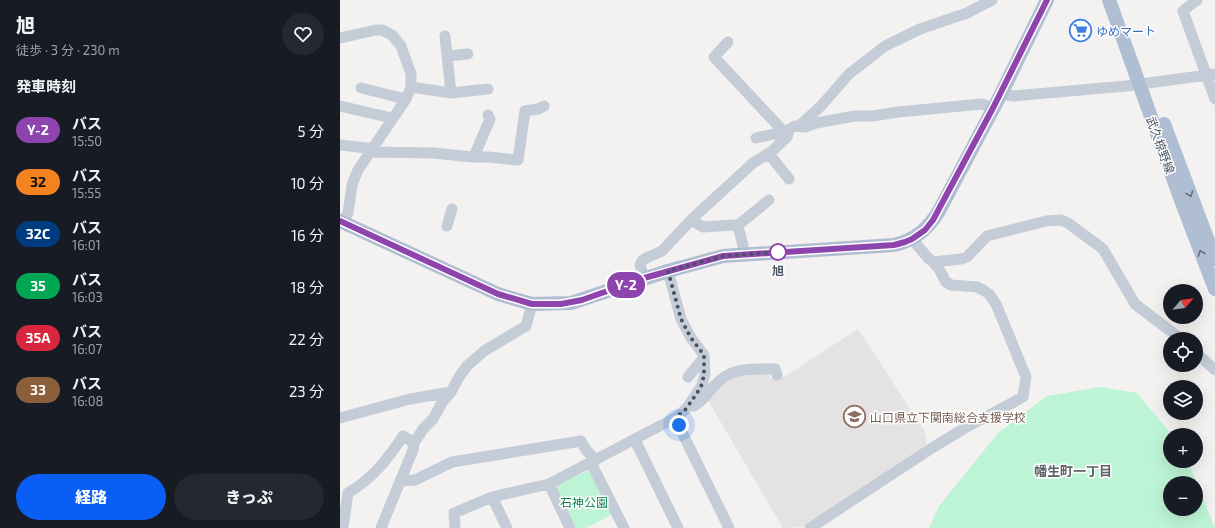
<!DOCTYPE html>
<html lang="ja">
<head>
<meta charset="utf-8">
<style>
	body { margin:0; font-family:"Exo 2","Noto Sans JP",sans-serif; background:#242831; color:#f1f3f6; height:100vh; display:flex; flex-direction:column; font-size:15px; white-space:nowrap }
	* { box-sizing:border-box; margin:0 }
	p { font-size:13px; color:#9ea1a6 }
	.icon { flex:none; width:22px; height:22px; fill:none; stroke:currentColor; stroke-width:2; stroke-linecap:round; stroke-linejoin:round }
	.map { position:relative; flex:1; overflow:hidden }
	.panel { display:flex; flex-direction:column; background:#171b24; width:340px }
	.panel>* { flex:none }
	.badge { padding:0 8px; border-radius:13px; font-size:14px; line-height:26px }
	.needle { width:26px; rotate:62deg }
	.tools { position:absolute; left:823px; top:284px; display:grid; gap:8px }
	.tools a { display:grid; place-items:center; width:40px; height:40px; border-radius:50%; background:#171b24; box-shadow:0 4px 16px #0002; font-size:20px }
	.you { position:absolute; width:20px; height:20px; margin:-10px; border:3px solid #fff; border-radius:50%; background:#1a73e8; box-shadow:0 0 0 6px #1a73e833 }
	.map>.badge { position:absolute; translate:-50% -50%; box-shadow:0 0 0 2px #fff }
	h2 { padding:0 16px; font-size:15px; line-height:36px }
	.round { display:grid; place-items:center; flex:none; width:42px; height:42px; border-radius:21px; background:#242831 }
	.overview { display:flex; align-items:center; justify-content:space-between; height:68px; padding:0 16px }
	h1 { font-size:19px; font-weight:800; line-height:30px }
	.primary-button { display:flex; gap:8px; margin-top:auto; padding:8px 16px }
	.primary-button a { flex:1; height:46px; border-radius:24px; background:#095ff5; color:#fff; font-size:16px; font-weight:800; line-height:46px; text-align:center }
	.primary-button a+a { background:#242831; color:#f1f3f6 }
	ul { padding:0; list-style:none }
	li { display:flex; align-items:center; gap:12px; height:52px; padding:0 16px }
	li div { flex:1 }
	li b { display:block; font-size:15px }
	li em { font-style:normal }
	li .badge { min-width:44px; font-weight:700; text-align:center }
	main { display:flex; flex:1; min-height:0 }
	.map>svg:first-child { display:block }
	.education { fill:#e5e2e3 }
	.green { fill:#bdf4d6; fill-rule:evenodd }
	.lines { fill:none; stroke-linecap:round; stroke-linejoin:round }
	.minor { stroke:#c4ccd7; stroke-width:11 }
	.major { stroke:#afbed2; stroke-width:14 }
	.oneway { stroke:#616e7d }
	.line-casing { stroke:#fff; stroke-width:9 }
	.line { stroke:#8e44ad; stroke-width:6 }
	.walk { stroke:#475361; stroke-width:4; stroke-dasharray:0 7.2 }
	.stop-dot { fill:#fff; stroke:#8e44ad; stroke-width:2 }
	.labels { text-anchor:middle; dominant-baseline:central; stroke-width:3; stroke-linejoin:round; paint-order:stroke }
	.shop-label { font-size:12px; fill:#366cbe; stroke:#fff; text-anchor:start }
	.street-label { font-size:12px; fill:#475361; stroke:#fff }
	.stop-label { font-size:12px; font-weight:bold; fill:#475361; stroke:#fff }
	.education-label { font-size:12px; fill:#785e54; stroke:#fff; text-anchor:start }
	.park-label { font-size:12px; fill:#0f8453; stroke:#fff }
	.neighbourhood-label { font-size:13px; font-weight:bold; fill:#5d6167; stroke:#fff }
</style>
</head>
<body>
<main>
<section class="panel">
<div class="overview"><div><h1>旭</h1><p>徒歩 · 3 分 · 230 m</p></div><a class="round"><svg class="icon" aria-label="heart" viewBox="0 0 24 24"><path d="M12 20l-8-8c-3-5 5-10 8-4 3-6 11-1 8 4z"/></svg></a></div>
<h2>発車時刻</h2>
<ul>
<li><span class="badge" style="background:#8e44ad;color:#fff">Y-2</span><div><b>バス</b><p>15:50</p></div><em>5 分</em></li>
<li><span class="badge" style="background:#f58220;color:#111">32</span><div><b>バス</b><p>15:55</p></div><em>10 分</em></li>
<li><span class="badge" style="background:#003b80;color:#fff">32C</span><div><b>バス</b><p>16:01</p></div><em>16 分</em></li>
<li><span class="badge" style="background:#00a651;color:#fff">35</span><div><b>バス</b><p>16:03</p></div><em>18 分</em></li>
<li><span class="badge" style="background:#d7263d;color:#fff">35A</span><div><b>バス</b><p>16:07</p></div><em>22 分</em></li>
<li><span class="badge" style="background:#8b5e3c;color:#fff">33</span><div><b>バス</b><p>16:08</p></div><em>23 分</em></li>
</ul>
<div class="primary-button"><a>経路</a><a>きっぷ</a></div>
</section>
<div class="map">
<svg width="875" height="528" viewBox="0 0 875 528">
	<rect width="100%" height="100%" fill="#f4f1f1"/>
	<path class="education" d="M518 329 584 430 587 442 585 447 522 491 464 527 443 528 367 399 372 392 401 372 429 374V379L444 377Z"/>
	<path class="green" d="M760 387 797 393 832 435H830V461H848L875 528H589L599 506 658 433 707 396ZM830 483H856V509H830Z
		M247 471 251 472 273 514 246 528H235L216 490 218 485Z"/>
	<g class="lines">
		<path class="minor" d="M857 0 843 11 875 99
			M105 36 111 93
			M0 38 36 30H42L52 35 61 46 71 74V87L66 99 18 170 12 185 8 213 3 222 0 223
			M388 42 374 57 444 132
			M107 56 128 54
			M71 87 111 93 148 89
			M21 88 66 99
			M661 94 674 96 786 86 875 74
			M0 106 52 118
			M459 126 481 106 509 74 545 46 580 29 627 13 652 0
			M416 138 420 137 444 132 455 126 465 127 476 123 515 116H533L558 112 642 104 653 108
			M0 145 27 148 31 150
			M30 152 94 153 132 157H149L178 160 185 111 198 109 204 106
			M427 154 433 159 449 179
			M135 157 136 152 150 119 148 115
			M107 226 112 209
			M397 226 429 200
			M403 246 400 233 397 226 393 225 363 227 356 223 353 218 413 163 431 152 447 137 449 130
			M593 262 621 259 627 257 647 236 706 221 721 220 728 223 763 249 795 304 841 339
			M304 278 300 265 302 261 306 258 322 251 353 218
			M856 353 875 370
			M348 377 361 361 364 360
			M354 406C362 402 368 392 374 386 392 366 411 369 435 369L437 375
			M0 418 70 399 111 392
			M335 418 389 528
			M295 440 338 528
			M251 463 284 528
			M60 481 75 480 112 462 241 441 246 450 256 460
			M209 484 230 528
			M152 497 167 528
			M3 528 8 493C32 479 48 459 63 436L74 443
			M41 528 73 450 74 443 83 429 93 419 103 401 111 392 119 377 127 366 144 351 186 326 192 304
			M115 528 114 513 152 497 209 484 335 418 346 409 361 387 365 375 364 355 351 338 341 319 328 271
			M470 528 592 448 625 428 683 397 686 377 656 304 649 294 643 290 637 287 611 285 606 282 599 269 593 262 588 258 572 239"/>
		<path class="major" d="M769 0 842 203 875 289
			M824 124 875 259
			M0 221 158 294 192 304 231 303 328 271 383 256 554 245C575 240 588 229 599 211L661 94 707 0"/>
	</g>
	<defs><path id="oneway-chevron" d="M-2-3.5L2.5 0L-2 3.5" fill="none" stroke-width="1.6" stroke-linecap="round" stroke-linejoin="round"/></defs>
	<g class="oneway">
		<use href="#oneway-chevron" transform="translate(850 194) rotate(70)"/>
		<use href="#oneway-chevron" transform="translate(861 253) rotate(-111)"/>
	</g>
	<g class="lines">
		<defs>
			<path id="line" d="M0 221 158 294 192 304H221L242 300 304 278 383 256 554 245 565 242 572 239 585 230 593 220 653 108 707 0"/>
		</defs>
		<use href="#line" class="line-casing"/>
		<use href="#line" class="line"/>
		<path class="walk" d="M339 425 335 418 346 409 361 387 364 375V355L351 338 341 319 328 271 383 256 438 252"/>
	</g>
	<defs>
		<symbol id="supermarket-ring" viewBox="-11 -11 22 22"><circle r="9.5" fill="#fff" stroke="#3f7fe0" stroke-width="1.5"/><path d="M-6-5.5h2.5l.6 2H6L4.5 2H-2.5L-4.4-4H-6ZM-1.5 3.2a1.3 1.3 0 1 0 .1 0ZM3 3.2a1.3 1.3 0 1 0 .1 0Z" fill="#3f7fe0"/></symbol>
		<symbol id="school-ring" viewBox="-11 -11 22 22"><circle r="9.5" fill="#fff" stroke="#8d6e63" stroke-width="1.5"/><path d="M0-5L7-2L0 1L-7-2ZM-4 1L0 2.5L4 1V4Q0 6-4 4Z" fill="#8d6e63"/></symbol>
	</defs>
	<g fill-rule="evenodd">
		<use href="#supermarket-ring" x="728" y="18" width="25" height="25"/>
		<use href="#school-ring" x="502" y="404" width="25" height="25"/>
	</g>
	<circle class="stop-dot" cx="438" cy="252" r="8"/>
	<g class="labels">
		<g class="shop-label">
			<text x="756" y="31">ゆめマート</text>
		</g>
		<g class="street-label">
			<text transform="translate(821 145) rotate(70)">武久椋野線</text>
		</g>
		<g class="stop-label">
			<text x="438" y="270">旭</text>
		</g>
		<g class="education-label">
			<text x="530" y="417">山口県立下関南総合支援学校</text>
		</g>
		<g class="park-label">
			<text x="244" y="502">石神公園</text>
		</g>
		<g class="neighbourhood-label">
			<text x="733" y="471">幡生町一丁目</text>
		</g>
	</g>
</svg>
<div class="tools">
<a><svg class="needle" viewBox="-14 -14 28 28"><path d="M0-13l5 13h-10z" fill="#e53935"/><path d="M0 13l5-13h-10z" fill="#9ea1a6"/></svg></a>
<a><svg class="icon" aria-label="locate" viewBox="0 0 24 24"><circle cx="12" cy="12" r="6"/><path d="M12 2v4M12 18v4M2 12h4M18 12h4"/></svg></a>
<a><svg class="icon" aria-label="layers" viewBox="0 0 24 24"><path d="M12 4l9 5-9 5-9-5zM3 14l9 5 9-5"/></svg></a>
<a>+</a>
<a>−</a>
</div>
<div class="you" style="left:339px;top:425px"></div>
<b class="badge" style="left:286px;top:285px;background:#8e44ad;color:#fff">Y-2</b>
</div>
</main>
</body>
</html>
